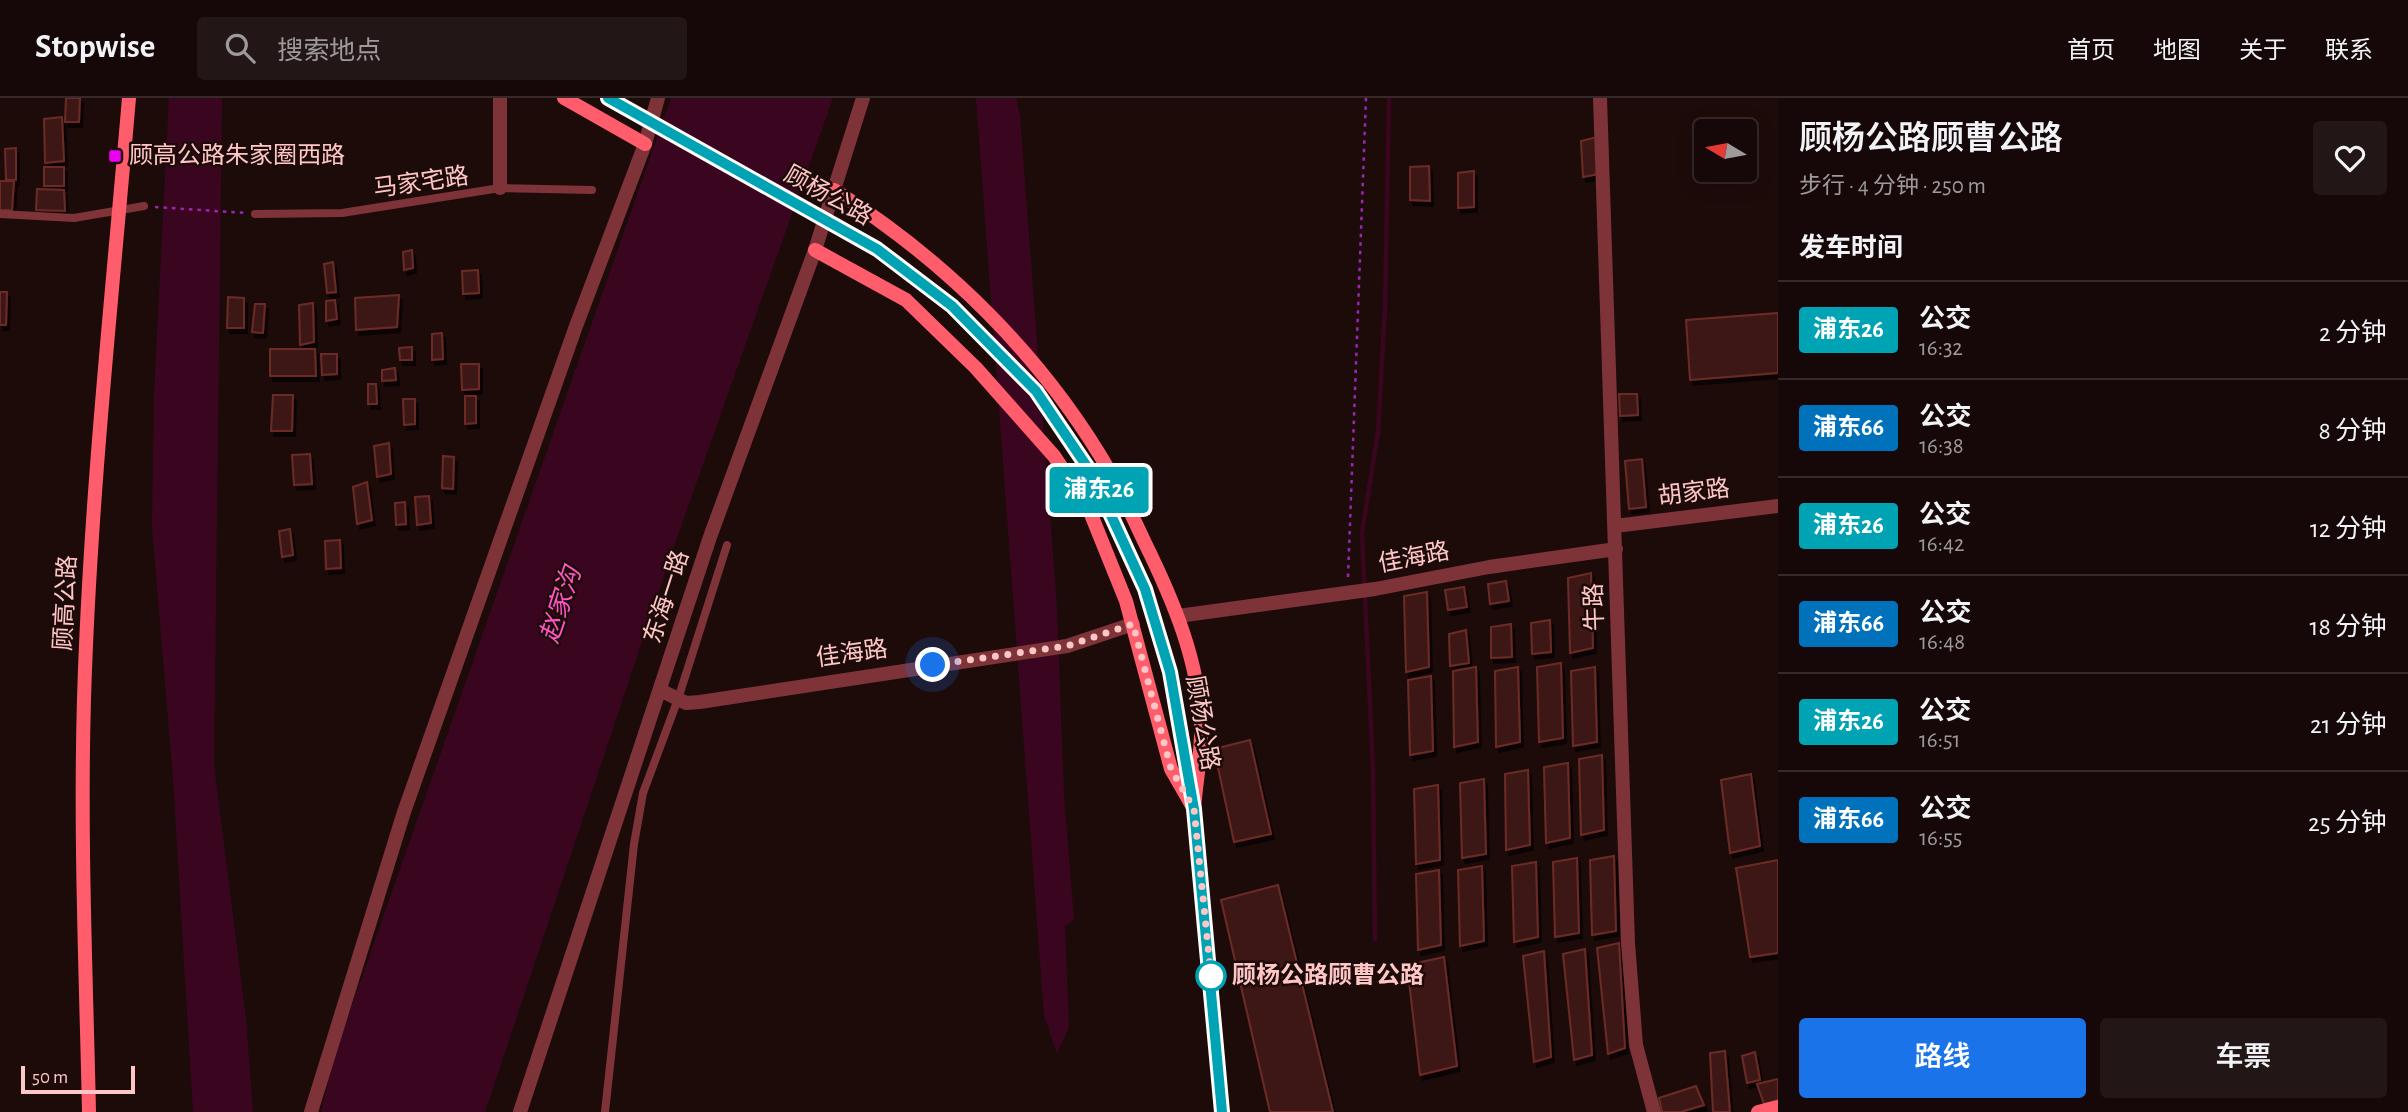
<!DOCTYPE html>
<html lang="zh">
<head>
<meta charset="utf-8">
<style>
	body { margin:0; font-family:"Alegreya Sans","Noto Sans SC",sans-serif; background:#231616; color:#f1f3f6; height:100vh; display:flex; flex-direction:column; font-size:26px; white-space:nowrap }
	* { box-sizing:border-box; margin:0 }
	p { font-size:23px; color:#9e9a9c }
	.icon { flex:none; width:38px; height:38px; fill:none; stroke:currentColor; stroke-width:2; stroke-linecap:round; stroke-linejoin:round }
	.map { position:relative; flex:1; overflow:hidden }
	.drawer { display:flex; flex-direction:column; background:#160808; width:630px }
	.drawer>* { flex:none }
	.badge { padding:0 14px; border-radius:5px; font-size:24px; line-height:46px }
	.needle { width:46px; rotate:280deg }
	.buttons { position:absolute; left:1694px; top:21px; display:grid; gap:14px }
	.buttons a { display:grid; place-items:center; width:63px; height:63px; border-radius:7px; background:#160808; box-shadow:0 4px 18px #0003,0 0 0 2px #352929; font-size:35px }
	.scale { position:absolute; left:21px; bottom:18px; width:114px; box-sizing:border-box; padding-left:7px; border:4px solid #ffc6c6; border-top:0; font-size:19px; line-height:24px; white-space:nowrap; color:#ffc6c6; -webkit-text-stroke:5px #1d0b0a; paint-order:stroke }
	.you { position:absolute; width:35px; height:35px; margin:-18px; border:5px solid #fff; border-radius:50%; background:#1a73e8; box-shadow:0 0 0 10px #1a73e833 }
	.map>.badge { position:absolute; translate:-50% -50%; box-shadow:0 0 0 4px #fff }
	h2 { padding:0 21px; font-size:26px; line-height:63px }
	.round { display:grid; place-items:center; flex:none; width:74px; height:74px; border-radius:7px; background:#231616 }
	.summary { display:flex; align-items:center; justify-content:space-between; height:119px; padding:0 21px }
	h1 { font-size:33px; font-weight:600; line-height:52px }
	.button { display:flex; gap:14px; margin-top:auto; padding:14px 21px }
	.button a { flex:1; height:80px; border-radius:7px; background:#1a73e8; color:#fff; font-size:28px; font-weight:600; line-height:80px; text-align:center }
	.button a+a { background:#231616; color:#f1f3f6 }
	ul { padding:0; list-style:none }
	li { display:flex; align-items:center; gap:21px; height:98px; padding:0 21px; border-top:2px solid #352929 }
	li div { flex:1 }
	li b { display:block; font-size:26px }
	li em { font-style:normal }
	li .badge { min-width:77px; font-weight:700; text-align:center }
	header { display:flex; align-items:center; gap:42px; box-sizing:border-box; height:98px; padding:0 35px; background:#160808; border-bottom:2px solid #352929 }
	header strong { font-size:33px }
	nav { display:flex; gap:38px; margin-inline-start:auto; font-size:24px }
	.search { width:490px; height:63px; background:#231616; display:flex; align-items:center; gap:18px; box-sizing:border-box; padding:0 24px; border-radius:7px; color:#9e9a9c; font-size:26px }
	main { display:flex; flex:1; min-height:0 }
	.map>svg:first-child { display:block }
	.water { fill:#3a061f }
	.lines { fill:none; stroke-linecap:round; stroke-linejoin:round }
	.stream { stroke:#3a061f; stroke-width:4.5 }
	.building { fill:#3e1915; stroke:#6c2c26; stroke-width:2; filter:url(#shadow) }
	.path { stroke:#9a26b3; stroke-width:2.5; stroke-dasharray:3.5 5; stroke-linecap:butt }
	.lane { stroke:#7e3338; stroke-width:8 }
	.street { stroke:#7e3338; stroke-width:14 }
	.secondary { stroke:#ff5d6c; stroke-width:14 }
	.secondary-bridge { stroke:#ff5d6c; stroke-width:14 }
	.line-casing { stroke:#fff; stroke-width:16 }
	.line { stroke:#00a3b4; stroke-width:10 }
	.walk { stroke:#ffc6c6; stroke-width:7; stroke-dasharray:0 12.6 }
	.poi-dot { fill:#ed00f1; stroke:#1d0b0a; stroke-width:2.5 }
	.stop-dot { fill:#fff; stroke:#00a3b4; stroke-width:3.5 }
	.labels { text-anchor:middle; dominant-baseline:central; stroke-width:5; stroke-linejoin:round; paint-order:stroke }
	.poi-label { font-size:24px; fill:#ffc6c6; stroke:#1d0b0a; text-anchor:start }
	.street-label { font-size:24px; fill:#ffc6c6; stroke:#1d0b0a }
	.stop-label { font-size:24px; font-weight:bold; fill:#ffc6c6; stroke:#1d0b0a; text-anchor:start }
	.water-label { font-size:26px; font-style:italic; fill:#ff54c4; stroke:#1d0b0a }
</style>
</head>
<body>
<header>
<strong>Stopwise</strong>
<div class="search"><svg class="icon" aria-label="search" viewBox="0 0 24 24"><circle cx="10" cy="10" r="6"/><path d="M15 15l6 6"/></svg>搜索地点</div>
<nav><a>首页</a><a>地图</a><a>关于</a><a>联系</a></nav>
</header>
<main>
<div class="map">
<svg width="1778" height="1014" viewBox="0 0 1778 1014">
	<defs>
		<filter id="shadow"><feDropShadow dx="3" dy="5" stdDeviation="0" flood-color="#0009"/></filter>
	</defs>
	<rect width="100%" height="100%" fill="#1d0b0a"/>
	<path class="water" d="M169 0H222L214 668 246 921 253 1014H193L173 681 152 429 154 296Z
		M671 0H833L674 448 485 1014H321L335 956Z
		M976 0H1016L1020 18 1057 510 1064 697 1074 822 1065 828 1069 930 1057 955 1044 918Z"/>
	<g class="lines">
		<path class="stream" d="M1375 841 1373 671 1362 435 1378 334 1385 210 1389 0"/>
	</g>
	<path class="building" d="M66 0H80L79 24H65Z
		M62 19 64 63 45 65 44 21Z
		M1597 39 1599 76 1583 79 1581 43Z
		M16 50V82H6L5 51Z
		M1429 68 1430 103 1410 102V69Z
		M44 69H64V88H44Z
		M1474 73V109L1458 110V75Z
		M0 83H14L12 112H0Z
		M37 91 64 92 65 113 36 112Z
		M412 152 413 170 404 172 403 154Z
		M333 164 336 194 327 195 324 166Z
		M478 172 479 195 463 196 462 173Z
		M0 194H7L6 227H0Z
		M399 197 397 229 356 232 355 200Z
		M228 199 244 200V230H227Z
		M335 202 337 221 326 223V203Z
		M313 205 314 244 300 247 299 207Z
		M255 206H265L263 235 252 234Z
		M1778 215V275L1690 282 1686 222Z
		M442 235 443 261 432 262V236Z
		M412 249V262H400L399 250Z
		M270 251H315L316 278H270Z
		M321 256H337V276L322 277Z
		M461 266H479V291L462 292Z
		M395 270 396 282 382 283V272Z
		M368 286H376L377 306H368Z
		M1619 296H1637L1638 317 1620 318Z
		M273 297H293L292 333H271Z
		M465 298H476V325L465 326Z
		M403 301H415V326L404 327Z
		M389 345 391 376 377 379 374 348Z
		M310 356 312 386 294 387 292 357Z
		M443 358 454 359 453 391 442 390Z
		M1642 361 1646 409 1629 411 1625 363Z
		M367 384 372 422 357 426 353 389Z
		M429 398 431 425 417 427 415 399Z
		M405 404 406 426 396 427 395 405Z
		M290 431 293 457 282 459 279 433Z
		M340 442 341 470 326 471 325 443Z
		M1591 475 1593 550 1570 555 1568 480Z
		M1506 483 1509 503 1490 506 1488 486Z
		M1464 489 1467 509 1448 512 1445 492Z
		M1427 494 1429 569 1406 574 1404 498Z
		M1550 522 1551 554 1532 556 1531 525Z
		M1511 526 1512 559 1491 560V529Z
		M1466 532 1469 565 1450 568 1449 536Z
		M1561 565 1563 640 1539 644 1537 569Z
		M1476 569 1478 644 1454 649 1453 573Z
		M1518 569 1520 644 1496 649 1495 573Z
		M1595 569 1597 644 1573 648 1571 573Z
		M1431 578 1433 653 1410 657 1408 582Z
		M1250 642 1271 736 1234 744 1214 651Z
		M1602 657 1604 732 1581 737 1579 661Z
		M1568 665 1570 740 1546 745 1544 669Z
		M1528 672 1530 747 1506 752 1505 676Z
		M1751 676 1760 748 1730 755 1721 682Z
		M1484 681 1486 756 1462 760 1460 685Z
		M1438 687 1440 762 1416 766 1414 691Z
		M1614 758 1616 833 1592 837 1590 762Z
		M1577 760 1579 835 1555 839 1553 764Z
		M1778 762V855L1750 859 1736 770Z
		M1536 764 1538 839 1514 844 1512 768Z
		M1482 768 1484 843 1460 848 1458 772Z
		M1439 772 1441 847 1418 852 1416 776Z
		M1278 787 1333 1014H1270L1221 802Z
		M1619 845 1625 950 1608 956 1597 850Z
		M1585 851 1592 957 1574 962 1563 856Z
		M1544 853 1551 959 1534 964 1523 858Z
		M1444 859 1457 968 1420 977 1407 867Z
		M1725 953 1730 1014H1713L1710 955Z
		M1755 954 1760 982 1747 985 1742 958Z
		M1778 981V1002L1764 1006 1757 986Z
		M1696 988 1704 1007 1681 1014H1662L1659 1000Z"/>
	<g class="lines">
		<path class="path" d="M155 109 246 115
			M1348 479 1366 0"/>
		<path class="lane" d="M0 116 74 120 144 108
			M255 116 342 115 500 90 592 92
			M605 1014 634 746 643 695 678 601 727 447"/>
		<path class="street" d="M500 0V90
			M1600 0 1628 845 1636 947 1654 1014
			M1615 428 1778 408
			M1178 518 1375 491 1489 469 1616 451
			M660 592 686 605 700 604 1067 548 1133 526
			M311 1014 404 714 576 228 645 46 658 0
			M520 1014 710 439 815 152 863 0"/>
		<path class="secondary" d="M564 0 645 46
			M834 92C946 163 1043 258 1110 374 1123 397 1134 422 1145 445 1173 502 1199 563 1201 627 1202 654 1196 684 1194 711
			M815 152 906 202 976 270 1054 358 1088 409 1126 503 1171 671 1194 711
			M1170 574 1194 711 1222 1014
			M89 1014C86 876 80 739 84 601 90 401 112 200 129 0
			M1758 1014 1778 1009"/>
		<path class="secondary-bridge" d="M608 0 877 151 952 208 1036 293 1092 376 1145 491 1170 574"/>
	</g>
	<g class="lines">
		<defs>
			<path id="line" d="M608 0 877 151 952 208 1036 293 1092 376 1145 491 1170 574 1194 711 1222 1014"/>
		</defs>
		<use href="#line" class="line-casing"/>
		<use href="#line" class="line"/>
		<path class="walk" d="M933 567 1067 548 1133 526 1171 671 1194 711 1211 878"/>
	</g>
	<rect class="poi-dot" x="108" y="51" width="14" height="14" rx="3.5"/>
	<circle class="stop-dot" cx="1211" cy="878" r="14"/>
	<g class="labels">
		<g class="poi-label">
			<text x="129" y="58">顾高公路朱家圈西路</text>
		</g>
		<g class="street-label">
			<text transform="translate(421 85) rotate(-8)">马家宅路</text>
			<text transform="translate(828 98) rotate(29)">顾杨公路</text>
			<text transform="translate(1694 395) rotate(-7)">胡家路</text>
			<text transform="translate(1414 460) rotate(-11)">佳海路</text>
			<text transform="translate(667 499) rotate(-72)">东海一路</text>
			<text transform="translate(66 505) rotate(-87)">顾高公路</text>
			<text transform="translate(1595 509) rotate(-92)">牛路</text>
			<text transform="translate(852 556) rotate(-8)">佳海路</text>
			<text transform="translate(1202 625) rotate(80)">顾杨公路</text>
		</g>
		<g class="stop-label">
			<text x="1232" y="878">顾杨公路顾曹公路</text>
		</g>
		<g class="water-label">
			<text transform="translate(561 507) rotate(-72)">赵家沟</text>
		</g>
	</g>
</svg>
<div class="buttons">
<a><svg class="needle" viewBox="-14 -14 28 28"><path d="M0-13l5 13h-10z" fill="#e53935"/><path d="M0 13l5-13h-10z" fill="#9e9a9c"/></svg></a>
</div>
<div class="scale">50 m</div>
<div class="you" style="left:933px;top:567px"></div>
<b class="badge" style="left:1099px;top:392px;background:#00a3b4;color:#fff">浦东26</b>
</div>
<section class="drawer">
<div class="summary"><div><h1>顾杨公路顾曹公路</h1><p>步行 · 4 分钟 · 250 m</p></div><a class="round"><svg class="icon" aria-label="heart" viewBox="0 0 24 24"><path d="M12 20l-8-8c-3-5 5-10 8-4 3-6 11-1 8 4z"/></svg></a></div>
<h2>发车时间</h2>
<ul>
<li><span class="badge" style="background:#00a3b4;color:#fff">浦东26</span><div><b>公交</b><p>16:32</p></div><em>2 分钟</em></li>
<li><span class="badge" style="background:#0072bc;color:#fff">浦东66</span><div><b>公交</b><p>16:38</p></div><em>8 分钟</em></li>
<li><span class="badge" style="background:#00a3b4;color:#fff">浦东26</span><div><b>公交</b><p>16:42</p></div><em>12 分钟</em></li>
<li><span class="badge" style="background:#0072bc;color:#fff">浦东66</span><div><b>公交</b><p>16:48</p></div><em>18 分钟</em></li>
<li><span class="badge" style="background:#00a3b4;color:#fff">浦东26</span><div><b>公交</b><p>16:51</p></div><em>21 分钟</em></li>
<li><span class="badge" style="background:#0072bc;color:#fff">浦东66</span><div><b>公交</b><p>16:55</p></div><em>25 分钟</em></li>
</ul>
<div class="button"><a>路线</a><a>车票</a></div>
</section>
</main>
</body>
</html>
